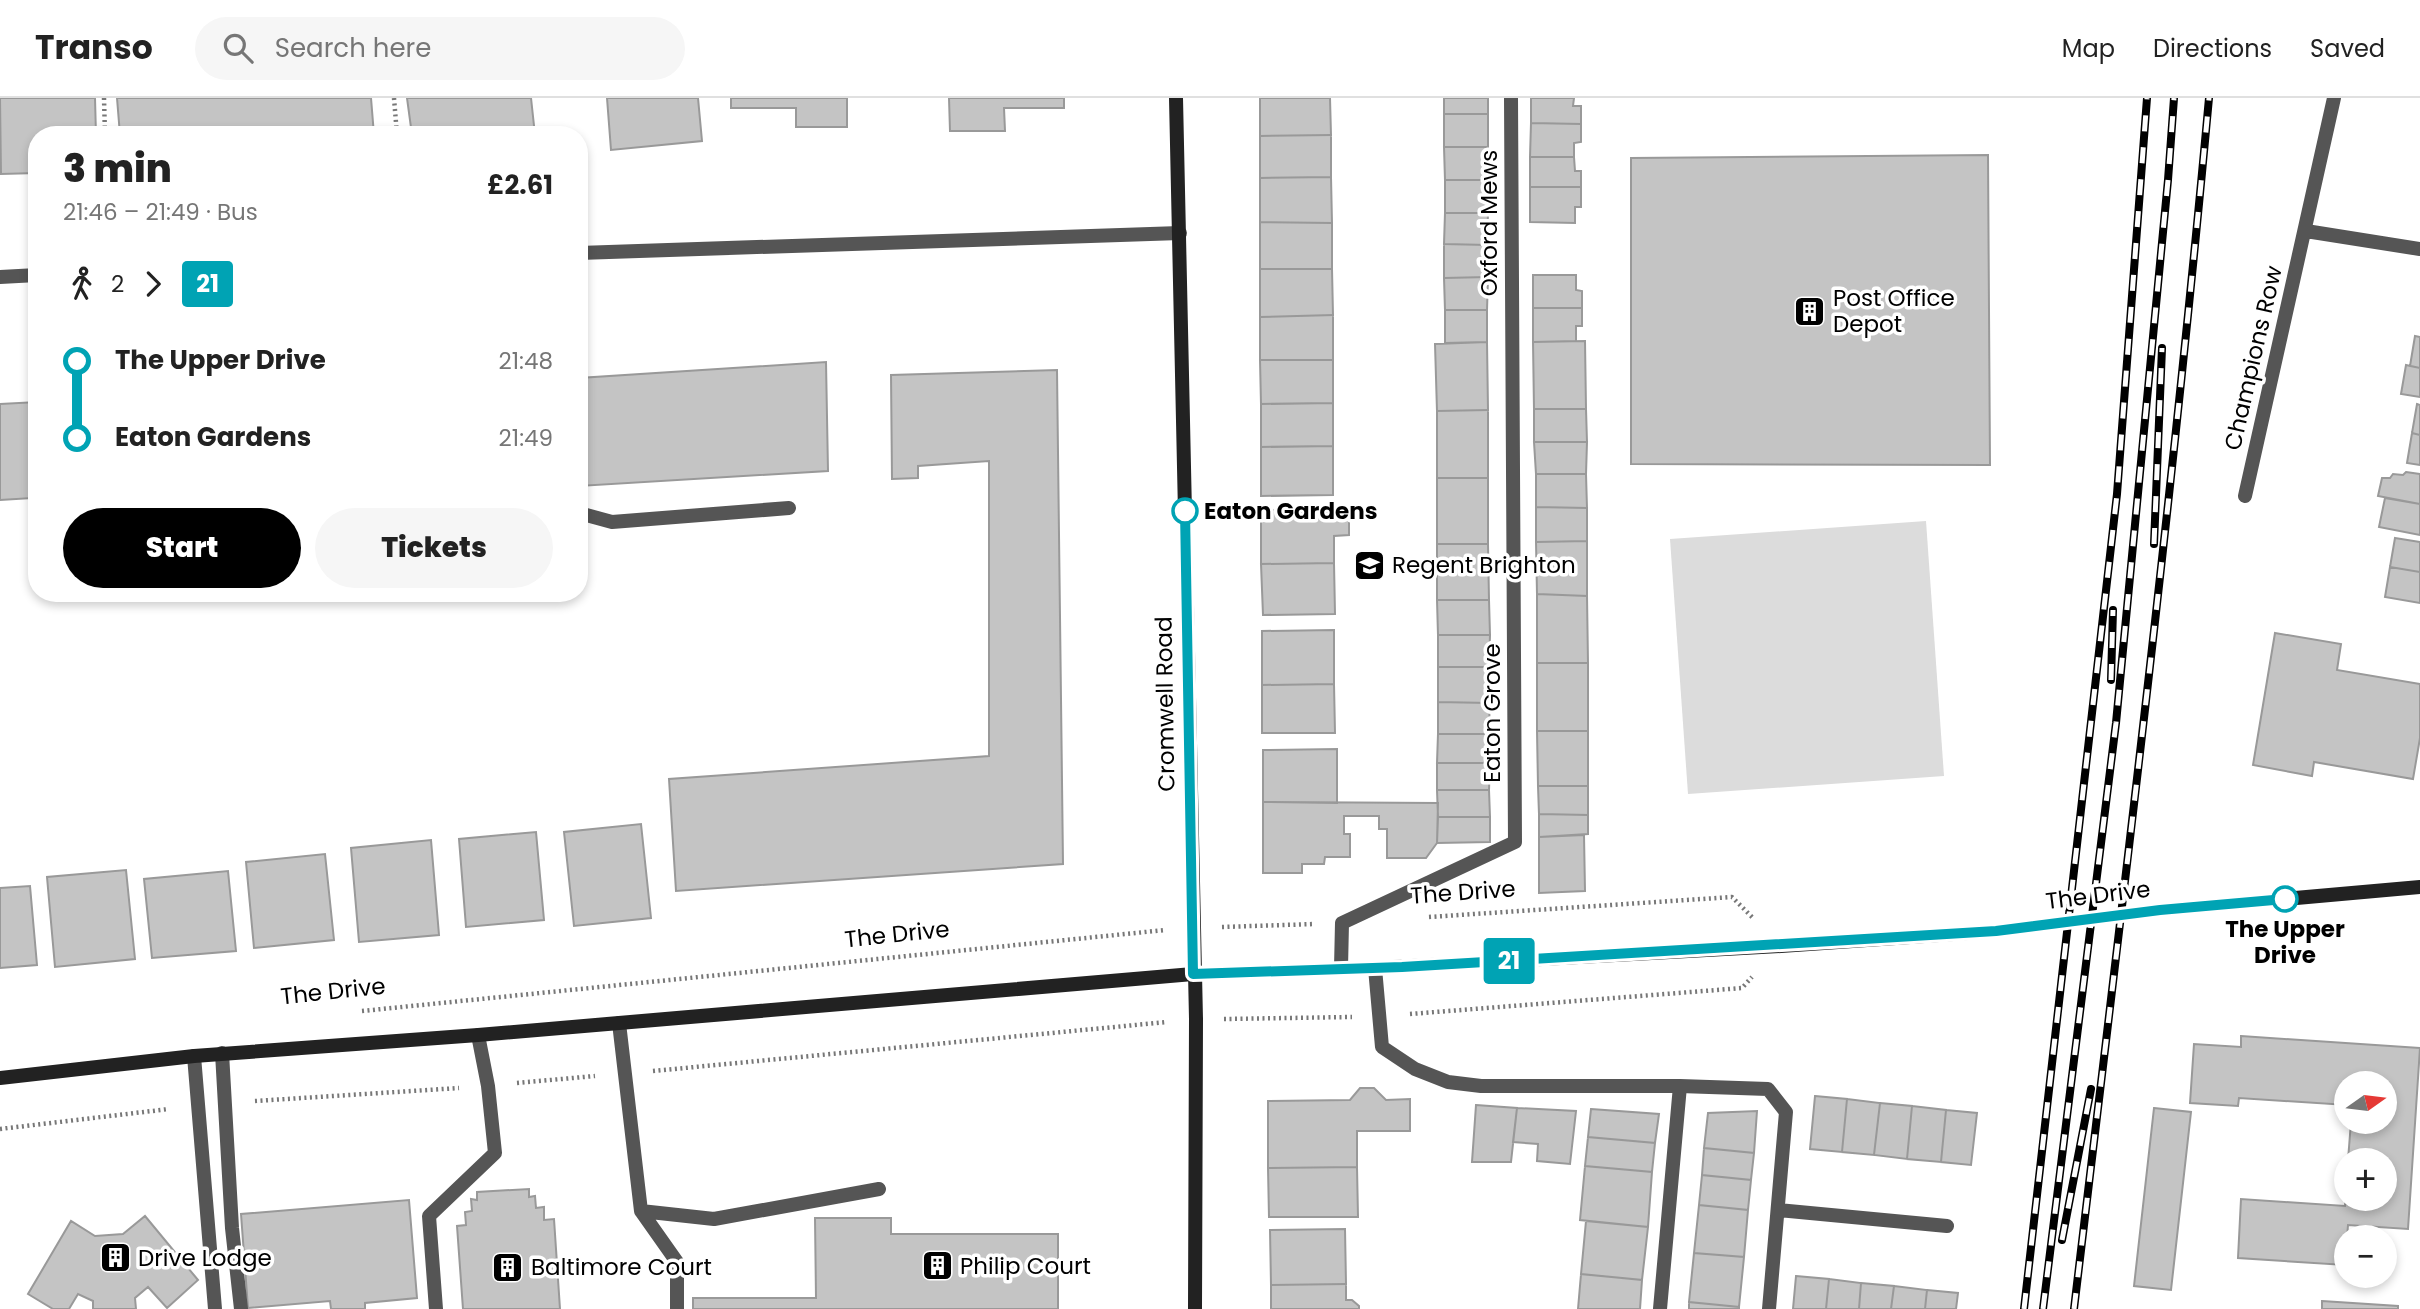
<!DOCTYPE html>
<html lang="en">
<head>
<meta charset="utf-8">
<style>
	body { margin:0; font-family:Poppins,sans-serif; background:#f6f6f6; color:#222; height:100vh; display:flex; flex-direction:column; font-size:26px; white-space:nowrap }
	* { box-sizing:border-box; margin:0 }
	p { font-size:23px; color:#767676 }
	.icon { flex:none; width:38px; height:38px; fill:none; stroke:currentColor; stroke-width:2; stroke-linecap:round; stroke-linejoin:round }
	.map { position:relative; flex:1; overflow:hidden }
	.side { position:absolute; left:28px; top:28px; width:560px; height:476px; display:flex; flex-direction:column; background:#fff; border-radius:28px; box-shadow:0 4px 10px #0003 }
	.side>* { flex:none }
	.badge { padding:0 14px; border-radius:5px; font-size:24px; line-height:46px }
	.needle { width:46px; rotate:76deg }
	.controls { position:absolute; left:2334px; top:973px; display:grid; gap:14px }
	.controls a { display:grid; place-items:center; width:63px; height:63px; border-radius:50%; background:#fff; box-shadow:0 4px 10px #0003; font-size:35px }
	.map>.badge { position:absolute; translate:-50% -50%; box-shadow:0 0 0 4px #fff }
	.legs { display:flex; align-items:center; gap:10px; height:77px; padding:0 35px; font-size:23px }
	.legs p { margin-inline-start:auto }
	.overview { display:flex; align-items:center; justify-content:space-between; height:119px; padding:0 35px }
	h1 { font-size:38px; font-weight:800; line-height:52px }
	.cta { display:flex; gap:14px; margin-top:auto; padding:14px 35px }
	.cta a { flex:1; height:80px; border-radius:42px; background:#000; color:#fff; font-size:28px; font-weight:800; line-height:80px; text-align:center }
	.cta a+a { background:#f6f6f6; color:#222 }
	ul { padding:0 35px; list-style:none }
	li { display:flex; align-items:center; gap:24px; height:77px; font-size:26px }
	li i { display:grid; place-items:center; width:10px; height:100%; margin:0 9px; background:currentColor }
	li i::after { content:''; width:18px; height:18px; margin:-9px; border:5px solid; border-radius:50%; background:#fff }
	li p { margin-inline-start:auto }
	li:first-child i { background:linear-gradient(#0000 50%,currentColor 0) }
	li:last-child i { background:linear-gradient(currentColor 50%,#0000 0) }
	header { display:flex; align-items:center; gap:42px; box-sizing:border-box; height:98px; padding:0 35px; background:#fff; border-bottom:2px solid #e0e0e0 }
	header strong { font-size:33px }
	nav { display:flex; gap:38px; margin-inline-start:auto; font-size:24px }
	.search { width:490px; height:63px; background:#f6f6f6; display:flex; align-items:center; gap:18px; box-sizing:border-box; padding:0 24px; border-radius:38px; color:#767676; font-size:26px }
	.map>svg:first-child { display:block }
	.green { fill:#dcdcdc }
	.building { fill:#c4c4c4; stroke:#999; stroke-width:2 }
	.lines { fill:none; stroke-linecap:round; stroke-linejoin:round }
	.path { stroke:#777; stroke-width:4.5; stroke-dasharray:2 3.5; stroke-linecap:butt }
	.lane { stroke:#555; stroke-width:14 }
	.street { stroke:#555; stroke-width:14 }
	.secondary { stroke:#222; stroke-width:14 }
	.rail-casing { stroke:#000; stroke-width:8 }
	.rail { stroke:#fff; stroke-width:5; stroke-dasharray:16; stroke-linecap:butt }
	.secondary-bridge { stroke:#222; stroke-width:14 }
	.line-1-casing { stroke:#fff; stroke-width:16 }
	.line-1 { stroke:#00a3b4; stroke-width:10 }
	.stop-1-dot { fill:#fff; stroke:#00a3b4; stroke-width:3.5 }
	.labels { text-anchor:middle; dominant-baseline:central; stroke-width:7; stroke-linejoin:round; paint-order:stroke }
	.street-label { font-size:23px; fill:#000; stroke:#fff }
	.poi-label { font-size:23px; fill:#000; stroke:#fff; text-anchor:start }
	.stop-label { font-size:23px; font-weight:bold; fill:#000; stroke:#fff; text-anchor:start }
</style>
</head>
<body>
<header>
<strong>Transo</strong>
<div class="search"><svg class="icon" aria-label="search" viewBox="0 0 24 24"><circle cx="10" cy="10" r="6"/><path d="M15 15l6 6"/></svg>Search here</div>
<nav><a>Map</a><a>Directions</a><a>Saved</a></nav>
</header>
<div class="map">
<svg width="2420" height="1211" viewBox="0 0 2420 1211">
	<rect width="100%" height="100%" fill="#fff"/>
	<path class="green" d="M1926 423 1944 678 1688 696 1670 441Z"/>
	<path class="building" d="M0 0H95L96 37H37V75L1 76Z
		M117 0H371L374 37H120Z
		M407 0H531L535 37H412Z
		M607 0H698L702 43 611 52Z
		M731 0H847V29H796V10H731Z
		M949 0H1064V10H1004L1005 33H950Z
		M1260 0H1330L1331 37 1260 38Z
		M1444 0H1488V16H1444Z
		M1531 0H1574L1573 8H1581V26L1531 25Z
		M1444 16H1488V49H1444Z
		M1531 25 1581 26V44L1574 45V59H1530Z
		M1331 37V79L1260 80V38Z
		M1444 49H1488V82H1445Z
		M1988 57 1990 367 1631 366V60Z
		M1530 59H1574L1575 73H1581V89H1530Z
		M1331 79 1332 125 1260 124V80Z
		M1445 82H1488V115H1445Z
		M1530 89H1581V109H1575V125L1530 124Z
		M1445 115H1488L1487 147 1444 146Z
		M1260 124 1332 125V171H1260Z
		M1444 146 1487 147 1488 179 1444 180Z
		M1260 171H1332L1333 217 1260 219Z
		M1533 177H1576V192L1582 193V210H1533Z
		M1488 179 1487 212H1445L1444 180Z
		M1533 210H1582V228H1576V243L1533 244Z
		M1445 212H1487V244L1445 245Z
		M1333 217V262H1260V219Z
		M2415 238 2420 239V270L2410 268Z
		M1585 243 1586 311H1534L1533 244Z
		M1487 244 1488 312 1437 313 1435 246Z
		M1260 262H1333V305L1261 306Z
		M826 264 828 373 579 388V280Z
		M2406 267 2420 270V299L2401 296Z
		M1057 272 1063 766 676 793 669 681 989 658V363L918 368V380L892 381 891 277Z
		M37 304V492L32 400 0 402V306Z
		M1333 305V348L1261 349V306Z
		M2417 306 2420 307V337L2412 335Z
		M1534 311H1586L1587 344H1534Z
		M1488 312V380H1437V313Z
		M2412 335 2420 337V367L2407 365Z
		M1534 344H1587L1586 376H1536Z
		M1333 348V397L1261 398V349Z
		M2406 374 2420 376V406L2378 398 2382 380H2390L2393 376 2403 377Z
		M1536 376H1586L1587 410 1536 409Z
		M1437 380H1488V446H1437Z
		M2385 400 2420 406V437L2379 429Z
		M1536 409 1587 410V443L1536 444Z
		M1349 411V437L1334 438V465L1261 466V412Z
		M2395 440 2420 444V474L2390 469Z
		M1587 443V498L1537 496 1536 444Z
		M1437 446H1488L1489 502H1437Z
		M1334 465 1335 516 1263 517 1261 466Z
		M2390 469 2420 474V505L2385 499Z
		M1537 496 1587 498 1588 565H1537Z
		M1437 502H1489L1490 537H1438Z
		M1334 532V586L1262 587V533Z
		M2275 535 2341 546 2337 572 2420 586V640L2413 681 2314 664 2312 678 2253 667Z
		M1438 537H1490L1489 569H1438Z
		M1537 565H1588V633H1537Z
		M1438 569H1489V605L1438 604Z
		M1334 586 1335 635H1262V587Z
		M1438 604 1489 605 1490 636H1438Z
		M1537 633H1588V688H1538Z
		M1438 636H1490V665H1437Z
		M1337 651V705L1263 704V652Z
		M1437 665H1490L1489 692H1437Z
		M1538 688H1588V717L1539 716Z
		M1437 692H1489L1490 719H1438Z
		M1263 704 1438 705 1437 745 1426 760H1387V731H1379V718H1344V736H1350V759H1325L1324 766H1302V775H1263Z
		M1539 716 1588 717V736L1539 739Z
		M1438 719H1490V744L1437 745Z
		M641 726 651 820 574 828 564 734Z
		M536 734 544 822 466 829 459 741Z
		M1584 737 1585 793 1539 795V739Z
		M431 742 439 837 359 844 351 750Z
		M325 756 334 842 254 850 246 764Z
		M126 772 135 861 55 869 47 779Z
		M228 773 236 853 152 860 144 781Z
		M30 788 37 867 0 870V790Z
		M2241 938 2420 950 2408 1131 2348 1127 2345 1167 2238 1160 2241 1101 2345 1108 2347 1086V1101H2385V1062H2348L2351 1024H2385V985H2347V1007L2239 1000 2238 1008 2190 1005 2194 946 2241 949Z
		M1360 990H1374L1386 1002 1410 1001V1033H1357V1069L1268 1070V1003L1350 1002Z
		M1815 998 1847 1001 1842 1054 1810 1051Z
		M1847 1001 1880 1005 1874 1057 1842 1054Z
		M1880 1005 1912 1008 1907 1061 1874 1057Z
		M1476 1007 1517 1010 1511 1064H1472Z
		M1912 1008 1946 1012 1941 1064 1907 1061Z
		M1517 1010 1576 1013 1570 1066 1537 1063 1538 1046 1513 1044Z
		M2154 1010 2191 1014 2171 1192 2134 1188Z
		M1591 1011 1659 1016 1655 1045 1588 1039Z
		M1946 1012 1977 1015 1971 1067 1941 1064Z
		M1757 1013 1754 1055 1704 1050 1708 1015Z
		M1588 1039 1655 1045 1652 1074 1585 1068Z
		M1704 1050 1754 1055 1751 1082 1702 1077Z
		M1585 1068 1652 1074 1648 1129 1580 1122Z
		M1357 1069 1358 1119H1269L1268 1070Z
		M1702 1077 1751 1082 1748 1112 1699 1107Z
		M529 1091V1099L535 1098 536 1110 544 1109V1122L554 1121 560 1211H463L457 1128 466 1127 465 1114 472 1113 471 1101 477 1102V1094Z
		M409 1102 417 1200 365 1205V1211H331L330 1203 248 1210 241 1116Z
		M1699 1107 1748 1112 1744 1159 1694 1155Z
		M145 1118 198 1182 167 1210 148 1189 135 1200 136 1211H93V1203L78 1196 69 1211H53L28 1196 71 1123 95 1138 123 1136Z
		M815 1120H891V1136H1058V1211H693V1200H816Z
		M1586 1123 1648 1129 1642 1182 1581 1176Z
		M1345 1131 1346 1186 1271 1187 1270 1132Z
		M1694 1155 1744 1159 1739 1209 1689 1204Z
		M1581 1176 1642 1182 1640 1211H1578Z
		M1796 1178 1829 1181 1826 1211H1793Z
		M1829 1181 1861 1185 1859 1211H1826Z
		M1861 1185 1894 1188 1891 1211H1859Z
		M1346 1186V1202H1352L1359 1208V1211H1271V1187Z
		M1894 1188 1927 1192 1925 1211H1891Z
		M1927 1192 1958 1195 1956 1211H1925Z
		M2322 1203 2398 1208V1211H2322Z
		M1689 1204 1739 1209V1211H1689Z"/>
	<g class="lines">
		<path class="path" d="M104 0 105 37
			M394 0 397 37
			M1429 819 1732 799 1753 820
			M1222 829 1315 826
			M362 913 1165 832
			M1410 916 1742 890 1752 879
			M1224 921 1352 919
			M653 973 1167 924
			M517 985 595 978
			M255 1003 459 990
			M0 1031 169 1011"/>
		<path class="lane" d="M579 415 612 424 789 410
			M619 925 641 1113 714 1121 879 1091
			M222 955 232 1130 241 1211
			M194 958 215 1211
			M641 1113 677 1164V1211
			M436 1211 429 1118 495 1055 488 988 478 937"/>
		<path class="street" d="M2306 133 2420 151
			M579 155 1180 135
			M0 179 37 177
			M2245 398 2334 0
			M1341 870 1342 825 1515 744 1511 0
			M1375 870 1382 949 1415 971 1448 984 1481 988H1680L1660 1211
			M1680 988 1768 991 1786 1014 1769 1211
			M1778 1112 1947 1128"/>
		<path class="secondary" d="M1176 0 1196 921 1195 1211
			M2160 812 2420 789
			M0 980 194 958 478 937 1193 876 1375 870 1781 848 1996 833"/>
		<defs>
			<path id="rail" d="M2154 446 2162 250
				M2111 582 2113 512
				M2062 1142 2091 991
				M2024 1211 2117 396 2147 0
				M2043 1211 2116 625 2168 82 2174 0
				M2074 1211C2122 808 2172 405 2209 0"/>
		</defs>
		<use href="#rail" class="rail-casing"/>
		<use href="#rail" class="rail"/>
		<path class="secondary-bridge" d="M1996 833 2160 812"/>
	</g>
	<g class="lines">
		<defs>
			<path id="line-1" d="M1185 413 1193 876 1402 869 1996 833 2160 812 2285 801"/>
		</defs>
		<use href="#line-1" class="line-1-casing"/>
		<use href="#line-1" class="line-1"/>
	</g>
	<defs>
		<symbol id="building-square" viewBox="-11 -11 22 22"><rect x="-9" y="-9" width="18" height="18" rx="4" fill="#000" stroke="#fff"/><path d="M-4-6H4V6H1V3H-1V6H-4ZM-2.5-4.3h1.7v1.8h-1.7ZM.8-4.3h1.7v1.8H.8ZM-2.5-1h1.7V.8h-1.7ZM.8-1h1.7V.8H.8Z" fill="#fff"/></symbol>
		<symbol id="school-square" viewBox="-11 -11 22 22"><rect x="-9" y="-9" width="18" height="18" rx="4" fill="#000" stroke="#fff"/><path d="M0-5L7-2L0 1L-7-2ZM-4 1L0 2.5L4 1V4Q0 6-4 4Z" fill="#fff"/></symbol>
	</defs>
	<g fill-rule="evenodd">
		<use href="#building-square" x="1792" y="196" width="35" height="35"/>
		<use href="#school-square" x="1352" y="450" width="35" height="35"/>
		<use href="#building-square" x="98" y="1142" width="35" height="35"/>
		<use href="#building-square" x="920" y="1150" width="35" height="35"/>
		<use href="#building-square" x="490" y="1152" width="35" height="35"/>
	</g>
	<g class="stop-1-dot">
		<circle cx="1185" cy="413" r="12"/>
		<circle cx="2285" cy="801" r="12"/>
	</g>
	<g class="labels">
		<g class="street-label">
			<text transform="translate(1489 125) rotate(-90)">Oxford Mews</text>
			<text transform="translate(2253 260) rotate(-77)">Champions Row</text>
			<text transform="translate(1165 606) rotate(-91)">Cromwell Road</text>
			<text transform="translate(1492 615) rotate(-90)">Eaton Grove</text>
			<text transform="translate(1463 794) rotate(-4)">The Drive</text>
			<text transform="translate(2098 797) rotate(-7)">The Drive</text>
			<text transform="translate(897 836) rotate(-6)">The Drive</text>
			<text transform="translate(333 893) rotate(-6)">The Drive</text>
		</g>
		<g class="poi-label">
			<text x="1833" y="200">Post Office<tspan x="1833" dy="26">Depot</tspan></text>
			<text x="1392" y="467">Regent Brighton</text>
			<text x="138" y="1160">Drive Lodge</text>
			<text x="960" y="1168">Philip Court</text>
			<text x="531" y="1169">Baltimore Court</text>
		</g>
		<g class="stop-label">
			<text x="1204" y="413">Eaton Gardens</text>
			<text x="2285" y="831" text-anchor="middle">The Upper<tspan x="2285" dy="26">Drive</tspan></text>
		</g>
	</g>
</svg>
<div class="controls">
<a><svg class="needle" viewBox="-14 -14 28 28"><path d="M0-13l5 13h-10z" fill="#e53935"/><path d="M0 13l5-13h-10z" fill="#767676"/></svg></a>
<a>+</a>
<a>−</a>
</div>
<b class="badge" style="left:1509px;top:863px;background:#00a3b4;color:#fff">21</b>
<section class="side">
<div class="overview"><div><h1>3 min</h1><p>21:46 – 21:49 · Bus</p></div><b>£2.61</b></div>
<div class="legs"><svg class="icon" aria-label="walk" viewBox="0 0 24 24"><circle cx="13" cy="4" r="2"/><path d="M13 8l-2 6 4 7M11 14l-3 7M7 12l3-4h3l4 4"/></svg>2<svg class="icon" aria-label="forward" viewBox="0 0 24 24"><path d="M9 5l7 7-7 7"/></svg><b class="badge" style="background:#00a3b4;color:#fff">21</b></div>
<ul>
<li><i style="color:#00a3b4"></i><b>The Upper Drive</b><p>21:48</p></li>
<li><i style="color:#00a3b4"></i><b>Eaton Gardens</b><p>21:49</p></li>
</ul>
<div class="cta"><a>Start</a><a>Tickets</a></div>
</section>
</div>
</body>
</html>
